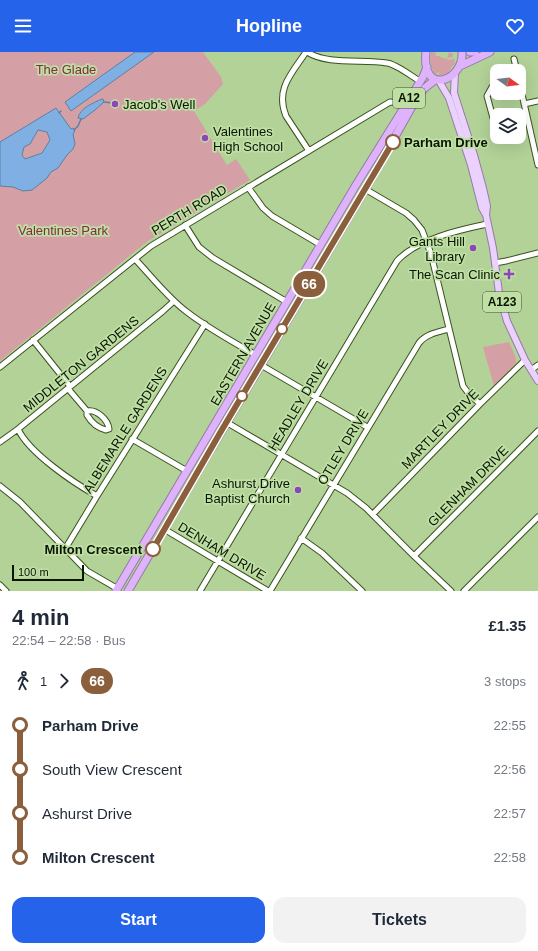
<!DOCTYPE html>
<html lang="en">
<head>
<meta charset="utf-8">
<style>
	body { margin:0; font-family:Helvetica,sans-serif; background:#f2f2f3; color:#1f2937; height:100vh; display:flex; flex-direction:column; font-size:15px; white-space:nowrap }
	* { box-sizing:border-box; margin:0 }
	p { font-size:13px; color:#747a83 }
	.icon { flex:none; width:22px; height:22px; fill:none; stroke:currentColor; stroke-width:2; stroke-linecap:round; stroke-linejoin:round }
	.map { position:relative; height:539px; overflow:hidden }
	.drawer { display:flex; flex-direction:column; background:#fff; flex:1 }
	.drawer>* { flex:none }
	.badge { padding:0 8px; border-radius:13px; font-size:14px; line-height:26px }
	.needle { width:26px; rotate:105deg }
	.controls { position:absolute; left:490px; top:12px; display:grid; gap:8px }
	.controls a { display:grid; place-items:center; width:36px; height:36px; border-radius:8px; background:#fff; box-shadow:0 4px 16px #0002; font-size:20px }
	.scale { position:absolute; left:12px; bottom:10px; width:72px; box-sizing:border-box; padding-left:4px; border:2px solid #0a1502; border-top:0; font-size:11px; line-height:14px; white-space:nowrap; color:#0a1502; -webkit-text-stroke:3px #bfdfa5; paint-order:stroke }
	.map>.badge { position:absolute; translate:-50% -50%; box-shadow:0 0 0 2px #fff }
	.legs { display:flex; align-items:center; gap:6px; height:44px; padding:0 12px; font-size:13px }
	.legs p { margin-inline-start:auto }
	.summary { display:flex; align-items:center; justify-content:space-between; height:68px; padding:0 12px }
	h1 { font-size:22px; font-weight:700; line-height:30px }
	.action { display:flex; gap:8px; margin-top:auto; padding:8px 12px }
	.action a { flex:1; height:46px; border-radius:12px; background:#2563eb; color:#fff; font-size:16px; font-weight:700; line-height:46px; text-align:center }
	.action a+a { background:#f2f2f3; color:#1f2937 }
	ul { padding:0 12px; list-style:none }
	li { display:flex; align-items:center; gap:14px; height:44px; font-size:15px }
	li i { display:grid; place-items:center; width:6px; height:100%; margin:0 5px; background:currentColor }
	li i::after { content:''; width:10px; height:10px; margin:-5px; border:3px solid; border-radius:50%; background:#fff }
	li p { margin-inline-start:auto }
	li:first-child i { background:linear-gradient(#0000 50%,currentColor 0) }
	li:last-child i { background:linear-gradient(currentColor 50%,#0000 0) }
	header { display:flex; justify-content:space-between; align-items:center; height:52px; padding:0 12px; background:#2563eb; color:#fff; font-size:18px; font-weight:700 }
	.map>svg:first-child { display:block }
	.green { fill:#d4a0a5 }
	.water { fill:#7fafe3; stroke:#5c81a0; fill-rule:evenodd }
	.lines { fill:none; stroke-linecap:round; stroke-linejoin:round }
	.stream { stroke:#5c81a0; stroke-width:1.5 }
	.minor-casing { stroke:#39531f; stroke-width:7 }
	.major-casing { stroke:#947ca4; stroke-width:8 }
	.highway-casing { stroke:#947ca4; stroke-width:9 }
	.minor { stroke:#fff; stroke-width:5 }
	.major { stroke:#ebd1fd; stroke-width:6 }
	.highway { stroke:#deb3fb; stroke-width:7 }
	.line-1-casing { stroke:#fff; stroke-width:9 }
	.line-1 { stroke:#8b5e3c; stroke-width:6 }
	.poi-dot { fill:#8e45b8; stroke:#bfdfa5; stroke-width:1.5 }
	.stop-1-dot { fill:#fff; stroke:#8b5e3c; stroke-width:2 }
	.labels { text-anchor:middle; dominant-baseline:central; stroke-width:3.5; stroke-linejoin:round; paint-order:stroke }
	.shield { fill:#bfdfa5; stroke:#405233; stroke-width:1 }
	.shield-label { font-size:12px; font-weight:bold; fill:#0a1502 }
	.park-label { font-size:13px; fill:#842b3e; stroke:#bfdfa5 }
	.poi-label { font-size:13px; fill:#0a1502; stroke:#bfdfa5; text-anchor:end }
	.stop-label { font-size:13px; font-weight:bold; fill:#0a1502; stroke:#bfdfa5; text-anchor:start }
	.street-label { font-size:13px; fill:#0a1502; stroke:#bfdfa5 }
</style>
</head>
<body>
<header><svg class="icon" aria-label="menu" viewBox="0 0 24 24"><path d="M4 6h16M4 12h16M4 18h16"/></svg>Hopline<svg class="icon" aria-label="heart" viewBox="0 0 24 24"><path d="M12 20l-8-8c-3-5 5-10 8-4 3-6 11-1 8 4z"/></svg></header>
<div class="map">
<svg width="538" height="539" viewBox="0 0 538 539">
	<rect width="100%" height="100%" fill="#b2d298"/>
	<path class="green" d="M0 0H203L221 25 223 32 205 52 194 59 227 113 236 107 250 128 148 189 0 309Z
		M431 0H436L435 3 447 7 449 0 453 2V5L448 6 447 8 455 7 454 9 455 11 453 14H452L448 21 439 24V20L435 23C430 16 430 9 431 0Z
		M509 290 516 306V311L494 334 483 295Z"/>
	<path class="water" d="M135 0H154L71 59 65 50Z
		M102 47H103L104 50 95 58 83 67 78 66C80 56 93 51 102 47Z
		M56 56 71 77 73 76 75 79 73 82 75 92 73 97 67 103 58 116 51 120 47 126 32 138 23 139 13 135 0 134V90ZM38 78 47 80 50 88 42 101 25 107 22 103 24 95 30 92Z"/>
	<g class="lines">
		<path class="stream" d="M104 50 112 51
			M114 52H115
			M59 61 61 59
			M74 78 78 74 81 67"/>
		<defs>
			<path id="minor" d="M306 0C292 21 275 37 286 64L309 99
				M307 0C327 13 363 7 387 11 396 12 411 24 420 29
				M514 7 517 19
				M519 29 538 113
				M524 52 538 49
				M493 66 487 44 492 35 497 34
				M248 135 263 156 272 164 321 193
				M365 137 406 161 414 168 422 178 431 202 463 334 469 342 480 352
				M185 173 199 195 213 206 287 250
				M135 207C152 225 168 246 187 260 209 277 233 290 256 303
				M495 211 506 209 538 201
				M33 288 69 333 70 339 87 359V363C91 370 98 376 106 378L109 377C108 368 97 357 87 359
				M261 313 367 375
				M0 315 151 194 390 50 406 51
				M531 318 538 313
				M226 370 347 441 366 456 414 504 451 539
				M18 377C29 401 74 431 97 444
				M132 387 187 419
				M0 390 18 377 163 259 174 249
				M0 434 20 450 87 519 118 537
				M373 462 480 352 525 308
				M164 477 268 539
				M301 486 322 501 362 539
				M65 497 97 444 205 272
				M414 504 538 379
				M0 533 6 539
				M200 539 397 209C417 187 459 178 487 172
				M270 539 419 291C426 282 438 280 449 277
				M464 539 538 465"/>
			<path id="major" d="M455 20 454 41 474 103 483 136 487 154 486 163
				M439 29 449 46 471 113 482 156 486 163 493 196 499 241 507 269 525 308 538 329"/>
			<path id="highway" d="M426 0C421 45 464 29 462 0
				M470 0H475
				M460 14 490 0
				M116 539 356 133 423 25 427 15
				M128 539 214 392 370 129 419 42 426 35 435 28"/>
		</defs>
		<use href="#minor" class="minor-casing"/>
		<use href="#major" class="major-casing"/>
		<use href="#highway" class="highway-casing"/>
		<use href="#minor" class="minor"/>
		<use href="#major" class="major"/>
		<use href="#highway" class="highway"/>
	</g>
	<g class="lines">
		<defs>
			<path id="line-1" d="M153 497 220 381 393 90"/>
		</defs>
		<use href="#line-1" class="line-1-casing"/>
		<use href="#line-1" class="line-1"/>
	</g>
	<g class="poi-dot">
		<circle cx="115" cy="52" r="4"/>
		<circle cx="205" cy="86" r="4"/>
		<circle cx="473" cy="196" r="4"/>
		<path d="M507 216h4v4h4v4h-4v4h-4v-4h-4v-4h4z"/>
		<circle cx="298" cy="438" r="4"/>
	</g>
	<g class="stop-1-dot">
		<circle cx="393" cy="90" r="7"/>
		<circle cx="282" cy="277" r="5"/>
		<circle cx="242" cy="344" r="5"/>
		<circle cx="153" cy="497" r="7"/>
	</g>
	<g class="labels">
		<g class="shield">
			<rect x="393" y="36" width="32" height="20" rx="3"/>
			<rect x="483" y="240" width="38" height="20" rx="3"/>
		</g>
		<g class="shield-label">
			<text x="409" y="46">A12</text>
			<text x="502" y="250">A123</text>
		</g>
		<g class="park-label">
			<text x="66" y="17">The Glade</text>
			<text x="63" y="178">Valentines Park</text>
		</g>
		<g class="poi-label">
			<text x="123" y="52" text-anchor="start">Jacob's Well</text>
			<text x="213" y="79" text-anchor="start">Valentines<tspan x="213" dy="15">High School</tspan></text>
			<text x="465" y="189">Gants Hill<tspan x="465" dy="15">Library</tspan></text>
			<text x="500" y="222">The Scan Clinic</text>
			<text x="290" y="431">Ashurst Drive<tspan x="290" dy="15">Baptist Church</tspan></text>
		</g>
		<g class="stop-label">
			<text x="404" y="90">Parham Drive</text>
			<text x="142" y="497" text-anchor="end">Milton Crescent</text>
		</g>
		<g class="street-label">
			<text transform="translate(189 158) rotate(-31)">PERTH ROAD</text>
			<text transform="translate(243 302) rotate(-60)">EASTERN AVENUE</text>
			<text transform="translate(81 312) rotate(-39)">MIDDLETON GARDENS</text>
			<text transform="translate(298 353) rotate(-59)">HEADLEY DRIVE</text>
			<text transform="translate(440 377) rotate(-46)">MARTLEY DRIVE</text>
			<text transform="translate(125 378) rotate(-58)">ALBEMARLE GARDENS</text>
			<text transform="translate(343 395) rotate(-59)">OTLEY DRIVE</text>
			<text transform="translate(468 434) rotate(-45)">GLENHAM DRIVE</text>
			<text transform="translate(222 499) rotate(31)">DENHAM DRIVE</text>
		</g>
	</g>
</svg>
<div class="controls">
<a><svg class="needle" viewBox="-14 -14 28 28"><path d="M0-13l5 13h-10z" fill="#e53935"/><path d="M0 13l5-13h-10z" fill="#747a83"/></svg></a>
<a><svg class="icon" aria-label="layers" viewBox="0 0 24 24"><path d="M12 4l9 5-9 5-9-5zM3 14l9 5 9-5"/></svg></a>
</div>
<div class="scale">100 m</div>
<b class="badge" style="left:309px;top:232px;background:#8b5e3c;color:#fff">66</b>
</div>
<section class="drawer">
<div class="summary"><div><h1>4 min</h1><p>22:54 – 22:58 · Bus</p></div><b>£1.35</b></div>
<div class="legs"><svg class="icon" aria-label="walk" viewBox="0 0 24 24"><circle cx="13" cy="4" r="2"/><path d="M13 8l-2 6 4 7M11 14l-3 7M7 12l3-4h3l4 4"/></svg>1<svg class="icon" aria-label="forward" viewBox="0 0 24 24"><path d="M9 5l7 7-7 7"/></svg><b class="badge" style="background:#8b5e3c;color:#fff">66</b><p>3 stops</p></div>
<ul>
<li><i style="color:#8b5e3c"></i><b>Parham Drive</b><p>22:55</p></li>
<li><i style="color:#8b5e3c"></i><span>South View Crescent</span><p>22:56</p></li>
<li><i style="color:#8b5e3c"></i><span>Ashurst Drive</span><p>22:57</p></li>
<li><i style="color:#8b5e3c"></i><b>Milton Crescent</b><p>22:58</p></li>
</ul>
<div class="action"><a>Start</a><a>Tickets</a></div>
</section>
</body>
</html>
